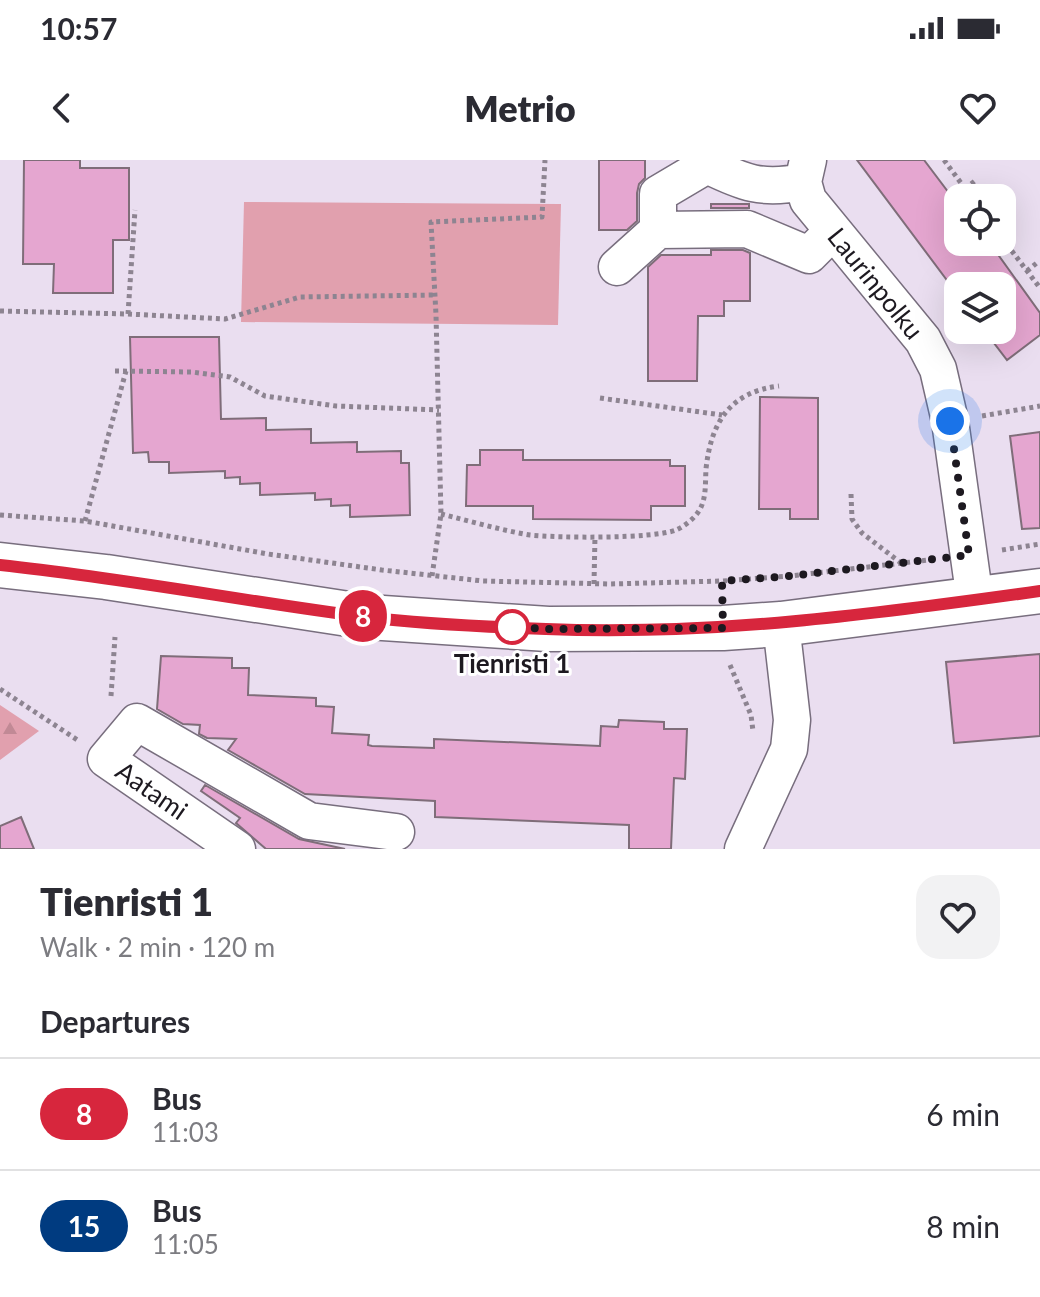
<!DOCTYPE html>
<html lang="en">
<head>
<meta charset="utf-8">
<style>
	body { margin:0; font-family:Lato,sans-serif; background:#f2f2f3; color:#2b2b33; height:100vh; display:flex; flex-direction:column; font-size:30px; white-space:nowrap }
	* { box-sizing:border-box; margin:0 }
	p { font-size:26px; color:#7c7c81 }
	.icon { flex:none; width:44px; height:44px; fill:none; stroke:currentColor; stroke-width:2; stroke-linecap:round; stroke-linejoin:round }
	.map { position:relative; height:689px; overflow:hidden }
	.panel { display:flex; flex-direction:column; background:#fff; flex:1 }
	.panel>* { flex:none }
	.badge { padding:0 16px; border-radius:26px; font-size:28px; line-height:52px }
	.fabs { position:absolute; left:944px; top:24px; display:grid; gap:16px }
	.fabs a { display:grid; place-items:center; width:72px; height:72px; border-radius:16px; background:#fff; box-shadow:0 8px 32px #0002; font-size:40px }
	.you { position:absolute; width:40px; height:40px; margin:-20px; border:6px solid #fff; border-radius:50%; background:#1a73e8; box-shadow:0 0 0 12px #1a73e833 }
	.map>.badge { position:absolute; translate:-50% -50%; box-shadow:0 0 0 4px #fff }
	h2 { padding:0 40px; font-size:30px; line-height:72px }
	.round { display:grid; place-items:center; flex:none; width:84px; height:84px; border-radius:24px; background:#f2f2f3 }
	.headline { display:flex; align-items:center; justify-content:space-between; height:136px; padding:0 40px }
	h1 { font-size:38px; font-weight:800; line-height:60px }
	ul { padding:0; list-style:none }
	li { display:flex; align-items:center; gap:24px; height:112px; padding:0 40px; border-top:2px solid #e1e1e2 }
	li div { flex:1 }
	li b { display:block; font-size:30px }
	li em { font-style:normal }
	li .badge { min-width:88px; font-weight:700; text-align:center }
	.status { display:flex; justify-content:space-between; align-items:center; height:56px; padding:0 40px; background:#fff; direction:ltr }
	.status svg { height:22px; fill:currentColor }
	header { display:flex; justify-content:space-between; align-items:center; height:104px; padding:0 40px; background:#fff; font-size:36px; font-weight:800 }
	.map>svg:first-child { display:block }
	.green { fill:#e1a0ae }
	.forest { fill:url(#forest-firs) }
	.building { fill:#e5a6d0; stroke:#7f6d79; stroke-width:2 }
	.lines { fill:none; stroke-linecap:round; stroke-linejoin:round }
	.minor-casing { stroke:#786e7e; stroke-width:39 }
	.major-casing { stroke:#786e7e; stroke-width:47 }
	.path { stroke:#8d8491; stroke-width:5; stroke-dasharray:4 4; stroke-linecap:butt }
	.minor { stroke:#fff; stroke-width:36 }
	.major { stroke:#fff; stroke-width:44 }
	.line-casing { stroke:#fff; stroke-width:18 }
	.line { stroke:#d7263d; stroke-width:12 }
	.walk { stroke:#1d1920; stroke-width:8; stroke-dasharray:0 14.4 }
	.stop-dot { fill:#fff; stroke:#d7263d; stroke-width:4 }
	.labels { text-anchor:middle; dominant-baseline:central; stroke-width:6; stroke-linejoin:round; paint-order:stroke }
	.street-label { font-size:26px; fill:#1d1920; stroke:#fff }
	.stop-label { font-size:26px; font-weight:bold; fill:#1d1920; stroke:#fff }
</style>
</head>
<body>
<div class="status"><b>10:57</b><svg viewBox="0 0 49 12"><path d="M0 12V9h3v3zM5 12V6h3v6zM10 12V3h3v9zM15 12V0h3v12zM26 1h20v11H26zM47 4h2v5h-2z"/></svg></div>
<header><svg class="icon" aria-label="back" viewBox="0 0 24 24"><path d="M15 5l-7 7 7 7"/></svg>Metrio<svg class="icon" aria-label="heart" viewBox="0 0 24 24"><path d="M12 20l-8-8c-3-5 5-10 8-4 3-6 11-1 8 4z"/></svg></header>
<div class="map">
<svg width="1040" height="689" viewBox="0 0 1040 689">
	<defs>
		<pattern id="forest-firs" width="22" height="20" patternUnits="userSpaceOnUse" patternTransform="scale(2)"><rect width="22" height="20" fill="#e1a0ae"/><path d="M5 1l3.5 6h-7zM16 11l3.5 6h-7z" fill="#c18995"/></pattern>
	</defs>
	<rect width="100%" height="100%" fill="#eadef0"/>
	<path class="green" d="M244 42 561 44 558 165 241 162Z"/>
	<path class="forest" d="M0 545 39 571 0 600Z"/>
	<path class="building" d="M24 0H80V8H129V80H113V133H53L54 104H23Z
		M599 0H645V18L639 24 637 33V61L627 70H599Z
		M857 0H924L958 45V82H989L1040 153V175L1007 200 984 170H1002V126H958V135Z
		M711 44H749V48H711Z
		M711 90H743L750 93V141H724V156H698L697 221H648V107L661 95H711Z
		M130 177H219L221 259 266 258V270L311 269V283L357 282V292L401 291V303H409L410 355 350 357V345L331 346V339L315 340V333L260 335V323L240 324V317L225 318V311L169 313V302H149L148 292 133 293Z
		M760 237 818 238V359H790V349H759Z
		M1040 272V368L1022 369 1010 276Z
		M480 290H523V300H670V306H685V346H651V360L533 359V346H466L467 305H480Z
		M1040 494V576L954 583 946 502Z
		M161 496 232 498V508H249L248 535 316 538V546L334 547 332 573 369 575 368 585 372 586 434 588V579L600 586 601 566 618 567 619 560 664 562V569H687L685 619 674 618 671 689H629V665L435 657V641L305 634 228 590 236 579 207 578 199 574 200 565 183 564 157 549Z
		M205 625 299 679 345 689H266L236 663 240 658 201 631Z
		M21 657 34 689H0V666Z"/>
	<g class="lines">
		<defs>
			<path id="minor" d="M808 0 803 22 808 40 923 180 938 209 950 261 975 440
				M658 70V34L707 5C744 23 761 30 803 22
				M617 107 658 70 747 69 809 95 833 71
				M237 689 106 599 137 562 309 661 396 672
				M743 689 789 589 792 560 781 464"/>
			<path id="major" d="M0 405 106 417 368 457 548 469 723 468 781 464 1040 431"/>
		</defs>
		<use href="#minor" class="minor-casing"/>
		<use href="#major" class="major-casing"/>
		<path class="path" d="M944 0 972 38
			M965 29 976 20
			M1002 78 1040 128
			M1027 111 1038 102
			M0 151 128 154 135 50
			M128 154 225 159 300 137 435 135
			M115 211 192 212 230 217 265 236 336 246 439 250
			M600 238 722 255
			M982 256 1040 246
			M851 334 852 359 862 373 901 403
			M441 354C470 361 500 370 530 375 558 378 653 379 676 370 683 367 691 361 696 355 707 342 705 325 706 309 711 262 730 232 779 226
			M0 355 85 361 268 394 382 410 483 421 610 424 722 421 790 416 937 399
			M85 361 126 211
			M1002 390 1040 384
			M432 416 441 354 436 155 431 62 542 57 545 0
			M594 424 595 376
			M730 505 751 555 753 571
			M0 529 79 581
			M111 536 115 477"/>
		<use href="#minor" class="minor"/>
		<use href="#major" class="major"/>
	</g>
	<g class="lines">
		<defs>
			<path id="line" d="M0 405C123 418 243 441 365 457 425 464 487 467 546 469 712 476 876 454 1040 431"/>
		</defs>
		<use href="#line" class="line-casing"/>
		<use href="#line" class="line"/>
		<path class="walk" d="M512 467H509L548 469 723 468 722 421 790 416 969 395 950 261"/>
	</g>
	<circle class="stop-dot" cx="512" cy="467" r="16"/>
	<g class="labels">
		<g class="street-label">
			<text transform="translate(876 123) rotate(51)">Laurinpolku</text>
			<text transform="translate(152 630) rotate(35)">Aatami</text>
		</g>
		<g class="stop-label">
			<text x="512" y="503">Tienristi 1</text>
		</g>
	</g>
</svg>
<div class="fabs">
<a><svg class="icon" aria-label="locate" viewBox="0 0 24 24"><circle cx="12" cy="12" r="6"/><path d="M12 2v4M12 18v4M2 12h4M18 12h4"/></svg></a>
<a><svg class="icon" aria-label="layers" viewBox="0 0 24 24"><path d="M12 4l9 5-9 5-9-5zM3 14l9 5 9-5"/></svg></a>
</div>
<div class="you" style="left:950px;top:261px"></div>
<b class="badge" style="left:363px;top:456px;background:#d7263d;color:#fff">8</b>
</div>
<section class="panel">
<div class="headline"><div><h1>Tienristi 1</h1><p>Walk · 2 min · 120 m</p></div><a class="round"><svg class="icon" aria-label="heart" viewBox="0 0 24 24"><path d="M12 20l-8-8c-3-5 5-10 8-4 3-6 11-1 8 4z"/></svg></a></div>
<h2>Departures</h2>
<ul>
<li><span class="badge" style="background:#d7263d;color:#fff">8</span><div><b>Bus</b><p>11:03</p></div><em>6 min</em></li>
<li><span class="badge" style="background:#003b80;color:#fff">15</span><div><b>Bus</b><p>11:05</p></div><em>8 min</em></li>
</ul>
</section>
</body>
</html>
